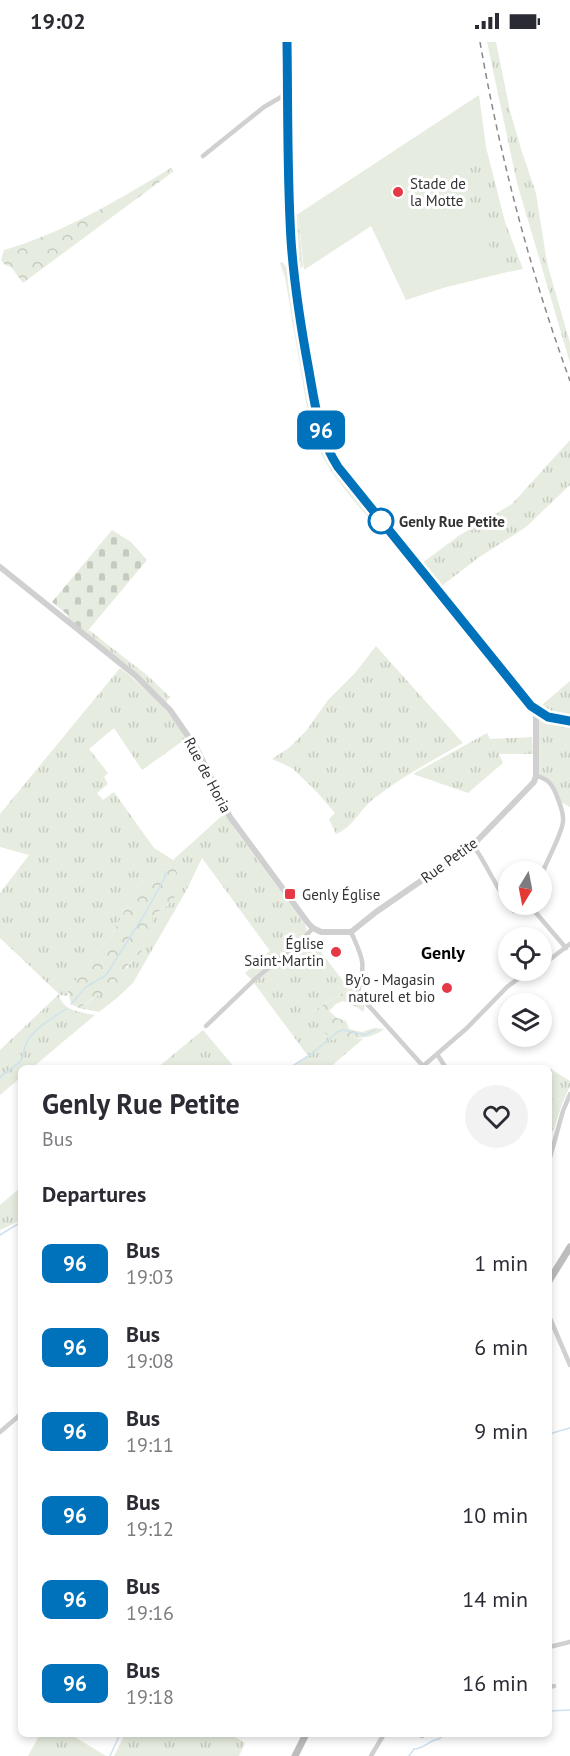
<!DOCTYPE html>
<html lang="en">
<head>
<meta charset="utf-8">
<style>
	body { margin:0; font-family:"PT Sans",sans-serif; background:#f2f2f3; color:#2b2b33; height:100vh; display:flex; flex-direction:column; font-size:22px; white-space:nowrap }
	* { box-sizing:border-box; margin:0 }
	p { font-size:20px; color:#7c7c81 }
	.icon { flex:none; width:33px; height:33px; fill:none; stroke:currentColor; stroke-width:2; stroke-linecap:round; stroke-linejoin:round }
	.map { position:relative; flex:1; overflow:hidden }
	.sheet { position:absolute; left:18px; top:1023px; width:534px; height:672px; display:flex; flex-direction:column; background:#fff; border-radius:9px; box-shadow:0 3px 9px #0003 }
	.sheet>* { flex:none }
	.badge { padding:0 12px; border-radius:9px; font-size:21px; line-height:39px }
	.needle { width:39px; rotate:190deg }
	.controls { position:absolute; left:498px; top:819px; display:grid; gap:12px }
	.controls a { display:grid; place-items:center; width:54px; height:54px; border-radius:50%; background:#fff; box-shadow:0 3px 9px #0003; font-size:30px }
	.map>.badge { position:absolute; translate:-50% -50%; box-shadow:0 0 0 3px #fff }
	h2 { padding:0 24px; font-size:22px; line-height:54px }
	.round { display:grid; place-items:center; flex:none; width:63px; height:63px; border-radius:32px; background:#f2f2f3 }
	.overview { display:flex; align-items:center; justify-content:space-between; height:102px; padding:0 24px }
	h1 { font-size:28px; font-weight:800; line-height:45px }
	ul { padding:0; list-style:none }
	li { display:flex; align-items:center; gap:18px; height:84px; padding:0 24px }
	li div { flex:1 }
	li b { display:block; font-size:22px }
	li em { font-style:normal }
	li .badge { min-width:66px; font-weight:700; text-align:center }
	.status { display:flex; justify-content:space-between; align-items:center; height:42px; padding:0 30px; background:#fff; direction:ltr }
	.status svg { height:16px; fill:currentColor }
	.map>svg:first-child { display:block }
	.grass { fill:url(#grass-tufts) }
	.forest { fill:url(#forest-crowns) }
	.cemetery { fill:url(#cemetery-stones) }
	.garden { fill:#e6ecdf }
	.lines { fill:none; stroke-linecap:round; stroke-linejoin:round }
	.stream { stroke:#cfe2ee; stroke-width:1.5 }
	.minor { stroke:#d0d0d0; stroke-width:4.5 }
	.tertiary { stroke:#d0d0d0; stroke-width:6 }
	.secondary { stroke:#bdbdbd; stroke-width:7 }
	.rail { stroke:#888; stroke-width:1.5; stroke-dasharray:6 4.5; stroke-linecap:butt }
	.line-casing { stroke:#fff; stroke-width:14 }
	.line { stroke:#0072bc; stroke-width:9 }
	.poi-dot { fill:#e63946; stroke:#fff; stroke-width:2 }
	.stop-dot { fill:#fff; stroke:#0072bc; stroke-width:3 }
	.labels { text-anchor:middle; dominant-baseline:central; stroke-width:6; stroke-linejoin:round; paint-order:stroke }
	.poi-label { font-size:15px; fill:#333; stroke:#fff; text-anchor:start }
	.stop-label { font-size:15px; font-weight:bold; fill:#333; stroke:#fff; text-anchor:start }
	.street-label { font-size:15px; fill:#333; stroke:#fff }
	.quarter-label { font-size:18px; font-weight:bold; fill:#000; stroke:#fff }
</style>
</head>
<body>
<div class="status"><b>19:02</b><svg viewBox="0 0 49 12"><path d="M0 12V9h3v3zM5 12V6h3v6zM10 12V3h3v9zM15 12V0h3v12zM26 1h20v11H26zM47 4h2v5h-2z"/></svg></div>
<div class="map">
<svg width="570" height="1714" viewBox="0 0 570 1714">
	<defs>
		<pattern id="grass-tufts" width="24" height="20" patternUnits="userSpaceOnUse" patternTransform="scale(1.5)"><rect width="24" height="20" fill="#e6ecdf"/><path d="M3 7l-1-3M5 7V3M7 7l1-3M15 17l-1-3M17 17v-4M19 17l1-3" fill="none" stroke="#c6cbc0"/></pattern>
		<pattern id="forest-crowns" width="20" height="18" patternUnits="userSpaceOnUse" patternTransform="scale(1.5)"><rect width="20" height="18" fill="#e6ecdf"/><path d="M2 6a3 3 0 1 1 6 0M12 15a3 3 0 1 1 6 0" fill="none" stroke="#c6cbc0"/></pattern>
		<pattern id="cemetery-stones" width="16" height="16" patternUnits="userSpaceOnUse" patternTransform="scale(1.5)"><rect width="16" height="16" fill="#e6ecdf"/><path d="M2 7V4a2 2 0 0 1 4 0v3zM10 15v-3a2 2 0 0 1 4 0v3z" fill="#c6cbc0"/></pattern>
	</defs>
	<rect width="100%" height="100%" fill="#fff"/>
	<path class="grass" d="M487 0H496L510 69 522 110 536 151 547 221 570 301V321L517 141Z
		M486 105 505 180 523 227 503 231 452 127Z
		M298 172 303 225 297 227 292 173Z
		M282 220 291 230 314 370 319 394 332 421 373 474 370 478C345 447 325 427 311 389L285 235 280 221Z
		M570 398V443L526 485 478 516 439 546 428 533 422 521 460 493 512 462Z
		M89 588 148 634 170 655 166 660 128 624 85 592Z
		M376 604 463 701C433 718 403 734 376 755 359 767 355 784 336 792L329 777 335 771 316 749 292 726 272 717 290 705 306 689 328 658 355 631Z
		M120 626C146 646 168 668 187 696L142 728 114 686 89 707 108 731 104 735 108 742 97 751 103 758 114 750 154 806 173 818 225 771 236 789 304 881 307 888 305 893 252 938 245 931 270 909 202 816 186 849 133 941 117 956 99 970 79 966 125 935C127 921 132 921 140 910 148 899 152 887 152 874L169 862 171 820 168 822 154 825 135 849 114 889 68 949V954L59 953C63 969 80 970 95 973L32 1026H21V1035L0 1053V1008L59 952 0 896V851L29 813 0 805V772Z
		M570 639V765L559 759 551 741 536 734V668Z
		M487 691 490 697 532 695 533 712H499L503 721 468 751 413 732Z
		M308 895H310L349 947 310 971 343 995 363 997 329 1026H289L308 1014 254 941Z
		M203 988 235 1026H157Z
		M549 1026 570 1039V1044L562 1062 553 1090 549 1085Z
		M21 1145V1178L0 1188V1163Z
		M40 1692H70L106 1714H28Z
		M125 1692H230L245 1701 239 1714H114Z"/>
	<path class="forest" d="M171 126 174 129 23 241 11 225 5 223 1 218 4 208C63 191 118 158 171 126Z
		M171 820 174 822C185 852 176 857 152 874V888L141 910 127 924 125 935 120 944 93 956 79 966 71 962 68 949 114 889 135 849 154 825 168 822Z
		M351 946C359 950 368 960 363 970L357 965 343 959 336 962 329 969 337 976 346 979 349 987 362 990 374 986 384 987C368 1000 350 994 331 998L310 971Z"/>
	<path class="cemetery" d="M112 488 131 500 147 518 85 592 67 576 69 574 52 560Z"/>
	<path class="garden" d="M479 53 486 105 452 127 503 231 443 246 406 258 371 184 304 228 298 172Z"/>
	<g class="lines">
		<path class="stream" d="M71 962 86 945 106 933 146 870 164 837 166 830
			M289 1026 313 1011 337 990 343 988 365 993 375 988
			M0 1036C5 1028 16 1026 21 1018 24 1013 24 1005 27 1000 34 986 53 976 66 967
			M0 1193 21 1180
			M549 1392 570 1386
			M549 1669 570 1668
			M110 1714 120 1692
			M409 1714 414 1707C424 1707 429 1698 439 1697L444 1692"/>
		<path class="minor" d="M203 114 264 65 288 51
			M536 734C547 736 552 742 556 752 559 760 564 770 563 779 563 790 546 820 542 832
			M473 803C488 824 497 849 514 869L523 862
			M530 862 531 865 566 906
			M351 890C363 917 366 920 358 950L360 954 423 1024
			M542 922 553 915 570 902
			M206 984 254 938 301 899 313 886
			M437 1012 446 1026
			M422 1025 467 986 507 945 530 928
			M549 1119 563 1069 570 1052
			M549 1274 570 1323
			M0 1390 21 1372
			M549 1605 570 1600
			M549 1645 554 1644
			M421 1692 422 1694
			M371 1714 384 1692"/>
		<path class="tertiary" d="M0 525 136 634 170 668 197 707 230 775 308 881 313 886 321 890H351L376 870 473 803 534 740 536 734V668"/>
		<path class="secondary" d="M287 0C288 66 287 132 291 198 294 242 301 286 309 329 315 363 319 396 338 425L531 664 548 675 570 679
			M549 1239 570 1205
			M295 1714 306 1692"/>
		<path class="rail" d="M480 0C500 115 530 229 570 339"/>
	</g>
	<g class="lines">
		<defs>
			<path id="line" d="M287 0C288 66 287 132 291 198 294 242 301 286 309 329 315 363 319 396 338 425L531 664 548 675 570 679"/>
		</defs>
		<use href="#line" class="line-casing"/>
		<use href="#line" class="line"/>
	</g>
	<g class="poi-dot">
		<circle cx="398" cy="150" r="6"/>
		<rect x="284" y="846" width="12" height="12" rx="3"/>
		<circle cx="336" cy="910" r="6"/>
		<circle cx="447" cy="946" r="6"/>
	</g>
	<circle class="stop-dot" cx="381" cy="479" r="12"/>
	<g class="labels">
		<g class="poi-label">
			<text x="410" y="141">Stade de<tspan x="410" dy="17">la Motte</tspan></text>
			<text x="302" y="852">Genly Église</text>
			<text x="324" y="901" text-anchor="end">Église<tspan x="324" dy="17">Saint-Martin</tspan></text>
			<text x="435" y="937" text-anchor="end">By'o - Magasin<tspan x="435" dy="17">naturel et bio</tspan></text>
		</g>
		<g class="stop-label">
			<text x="399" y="479">Genly Rue Petite</text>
		</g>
		<g class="street-label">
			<text transform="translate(208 733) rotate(62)">Rue de Horia</text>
			<text transform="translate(449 818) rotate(-36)">Rue Petite</text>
		</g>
		<g class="quarter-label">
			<text x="443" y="910">Genly</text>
		</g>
	</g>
</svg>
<div class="controls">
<a><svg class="needle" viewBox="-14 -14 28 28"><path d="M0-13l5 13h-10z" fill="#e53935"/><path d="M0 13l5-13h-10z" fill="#7c7c81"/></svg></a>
<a><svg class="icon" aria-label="locate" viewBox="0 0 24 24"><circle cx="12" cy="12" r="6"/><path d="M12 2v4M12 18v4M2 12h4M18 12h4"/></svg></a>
<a><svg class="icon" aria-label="layers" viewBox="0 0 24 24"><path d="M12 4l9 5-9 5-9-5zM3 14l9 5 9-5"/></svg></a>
</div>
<b class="badge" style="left:321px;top:388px;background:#0072bc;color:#fff">96</b>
<section class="sheet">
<div class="overview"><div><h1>Genly Rue Petite</h1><p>Bus</p></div><a class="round"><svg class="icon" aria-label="heart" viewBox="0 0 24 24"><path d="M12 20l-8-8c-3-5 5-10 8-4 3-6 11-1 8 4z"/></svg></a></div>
<h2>Departures</h2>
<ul>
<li><span class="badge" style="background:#0072bc;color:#fff">96</span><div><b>Bus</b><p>19:03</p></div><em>1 min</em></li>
<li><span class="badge" style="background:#0072bc;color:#fff">96</span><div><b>Bus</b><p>19:08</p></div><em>6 min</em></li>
<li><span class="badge" style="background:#0072bc;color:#fff">96</span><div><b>Bus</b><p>19:11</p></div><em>9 min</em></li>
<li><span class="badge" style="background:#0072bc;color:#fff">96</span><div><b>Bus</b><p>19:12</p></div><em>10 min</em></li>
<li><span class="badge" style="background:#0072bc;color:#fff">96</span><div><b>Bus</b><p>19:16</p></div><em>14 min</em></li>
<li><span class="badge" style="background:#0072bc;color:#fff">96</span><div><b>Bus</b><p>19:18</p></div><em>16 min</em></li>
</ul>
</section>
</div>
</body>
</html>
